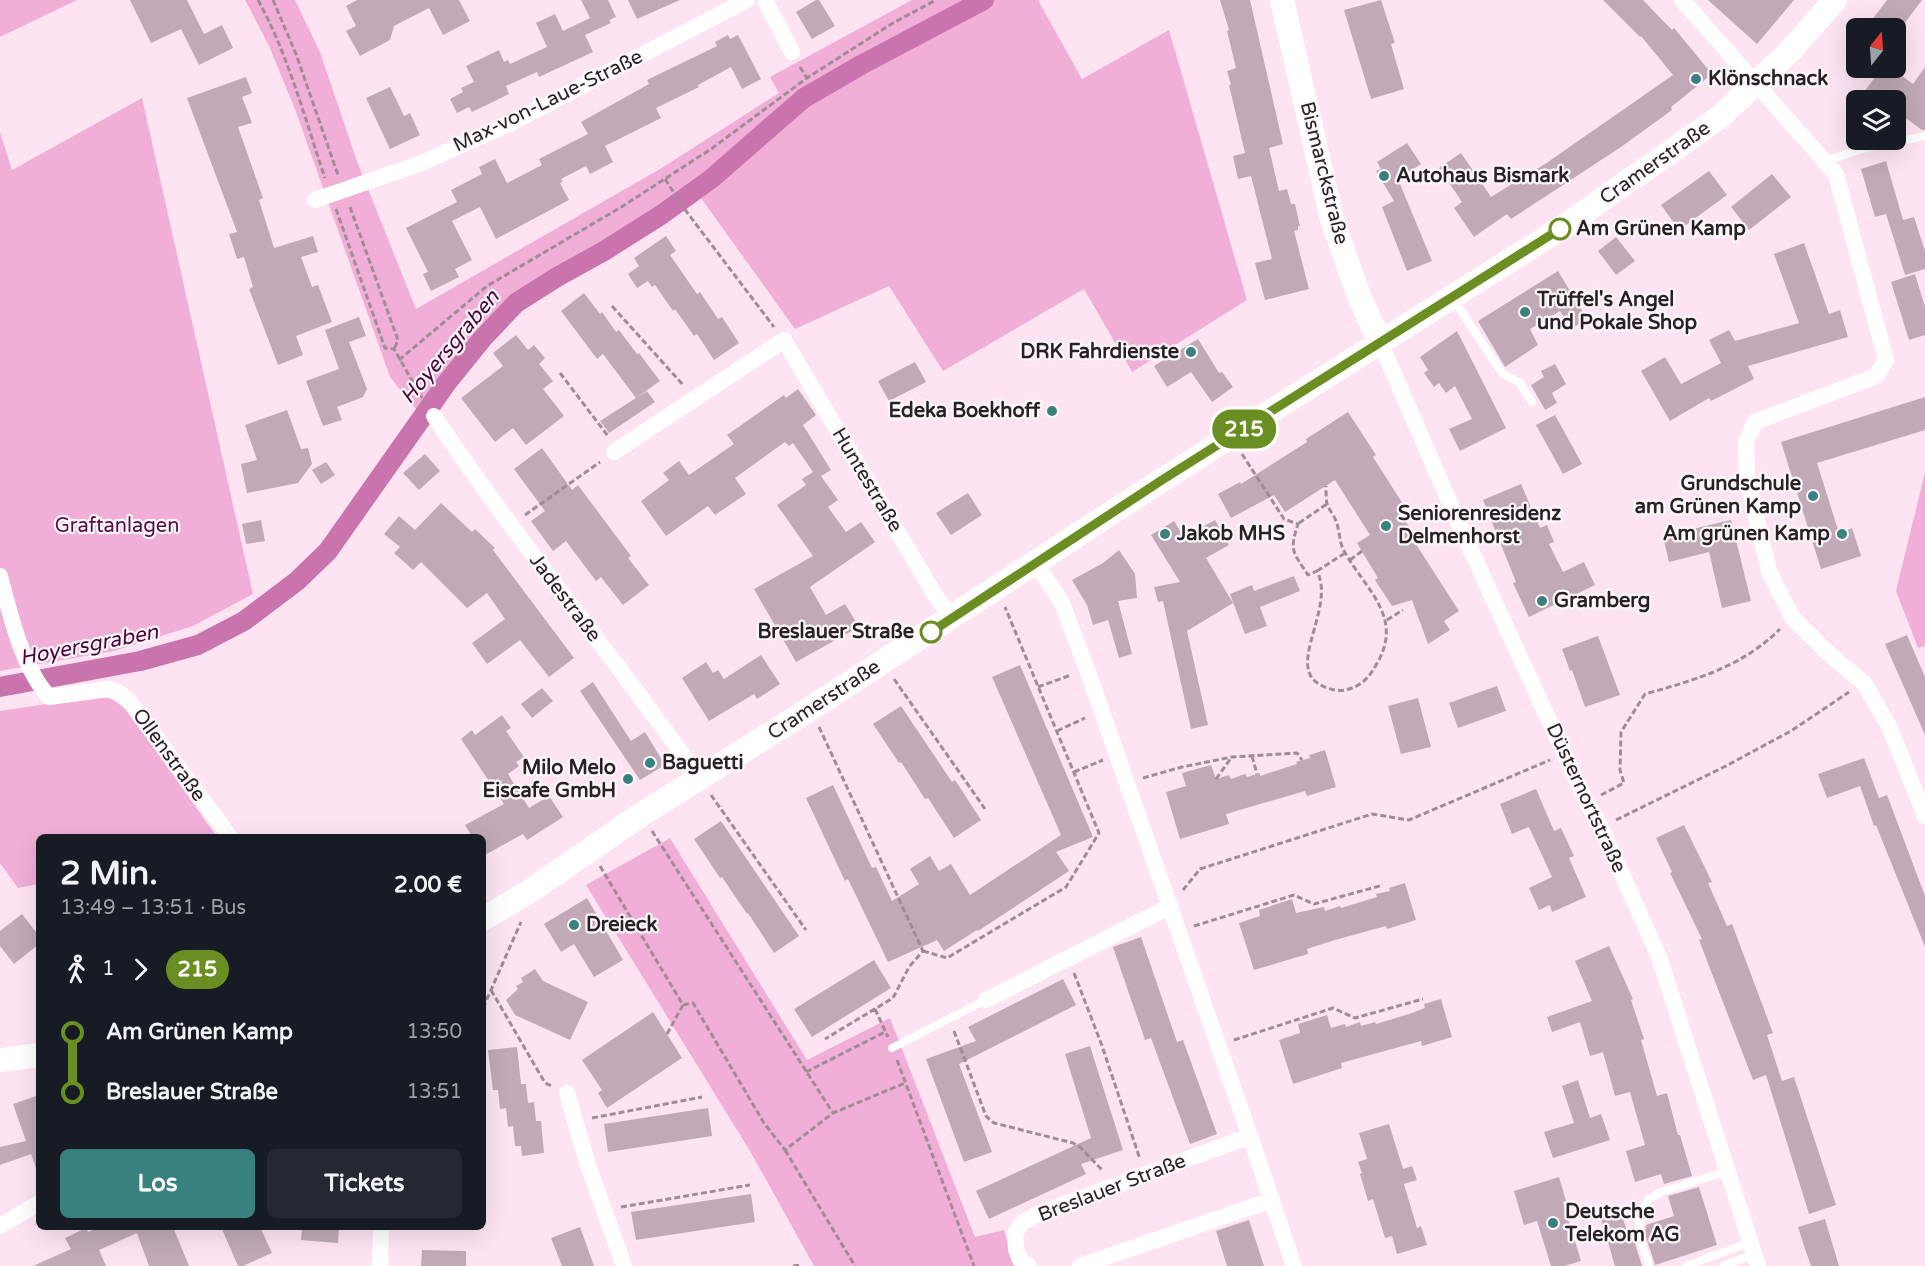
<!DOCTYPE html>
<html lang="de">
<head>
<meta charset="utf-8">
<style>
	body { margin:0; font-family:"Varela Round",sans-serif; background:#242831; color:#f1f3f6; height:100vh; display:flex; flex-direction:column; font-size:22px; white-space:nowrap }
	* { box-sizing:border-box; margin:0 }
	p { font-size:20px; color:#9ea1a6 }
	.icon { flex:none; width:33px; height:33px; fill:none; stroke:currentColor; stroke-width:2; stroke-linecap:round; stroke-linejoin:round }
	.map { position:relative; flex:1; overflow:hidden }
	.drawer { position:absolute; left:36px; top:834px; width:450px; height:396px; display:flex; flex-direction:column; background:#171b24; border-radius:9px; box-shadow:0 6px 24px #0002 }
	.drawer>* { flex:none }
	.badge { padding:0 12px; border-radius:20px; font-size:21px; line-height:39px }
	.needle { width:39px; rotate:17deg }
	.buttons { position:absolute; left:1846px; top:18px; display:grid; gap:12px }
	.buttons a { display:grid; place-items:center; width:60px; height:60px; border-radius:9px; background:#171b24; box-shadow:0 6px 24px #0002; font-size:30px }
	.map>.badge { position:absolute; translate:-50% -50%; box-shadow:0 0 0 3px #fff }
	.legs { display:flex; align-items:center; gap:9px; height:66px; padding:0 24px; font-size:20px }
	.legs p { margin-inline-start:auto }
	.head { display:flex; align-items:center; justify-content:space-between; height:102px; padding:0 24px }
	h1 { font-size:33px; font-weight:700; line-height:45px }
	.action { display:flex; gap:12px; margin-top:auto; padding:12px 24px }
	.action a { flex:1; height:69px; border-radius:9px; background:#39817e; color:#fff; font-size:24px; font-weight:700; line-height:69px; text-align:center }
	.action a+a { background:#242831; color:#f1f3f6 }
	ul { padding:0 24px; list-style:none }
	li { display:flex; align-items:center; gap:21px; height:60px; font-size:22px }
	li i { display:grid; place-items:center; width:9px; height:100%; margin:0 8px; background:currentColor }
	li i::after { content:''; width:15px; height:15px; margin:-8px; border:4px solid; border-radius:50%; background:#171b24 }
	li p { margin-inline-start:auto }
	li:first-child i { background:linear-gradient(#0000 50%,currentColor 0) }
	li:last-child i { background:linear-gradient(currentColor 50%,#0000 0) }
	.map>svg:first-child { display:block }
	.green { fill:#f1afd8 }
	.lines { fill:none; stroke-linecap:round; stroke-linejoin:round }
	.canal { stroke:#ca74ad; stroke-width:20 }
	.building { fill:#c1a9b7 }
	.path { stroke:#9f8c97; stroke-width:3; stroke-dasharray:6 3; stroke-linecap:butt }
	.service { stroke:#fff; stroke-width:8 }
	.minor { stroke:#fff; stroke-width:16 }
	.secondary { stroke:#fff; stroke-width:24 }
	.line-1-casing { stroke:#fff; stroke-width:14 }
	.line-1 { stroke:#6b8e23; stroke-width:9 }
	.poi-dot { fill:#39817e; stroke:#fdf8fb; stroke-width:2 }
	.stop-1-dot { fill:#fff; stroke:#6b8e23; stroke-width:3 }
	.labels { text-anchor:middle; dominant-baseline:central; stroke-width:4.5; stroke-linejoin:round; paint-order:stroke }
	.poi-label { font-size:20px; font-weight:bold; fill:#2a2127; stroke:#fdf8fb; text-anchor:start }
	.street-label { font-size:20px; fill:#2a2127; stroke:#fdf8fb }
	.stop-label { font-size:20px; font-weight:bold; fill:#2a2127; stroke:#fdf8fb; text-anchor:start }
	.park-label { font-size:20px; fill:#5a0b46; stroke:#fdf8fb }
	.water-label { font-size:21px; font-style:italic; fill:#4f003c; stroke:#fdf8fb }
</style>
</head>
<body>
<div class="map">
<svg width="1925" height="1266" viewBox="0 0 1925 1266">
	<rect width="100%" height="100%" fill="#fee4f3"/>
	<path class="green" d="M0 0H77L0 37Z
		M245 0H295L320 52 358 164 416 309 660 169 779 93 770 77 912 0H1038L1082 79 1169 30 1247 300 1132 372 1084 289 943 371 889 286 795 329 701 198 672 218 526 307 483 347 431 424 414 407 390 377 296 112 269 46Z
		M142 98 253 594 193 626 114 651 0 671V132L12 170Z
		M1925 472V646L1918 648 1896 591Z
		M99 696 112 699 127 710 217 837H39V884L18 888 0 863V711Z
		M670 838 807 1060 890 1018 975 1237 1004 1230 1015 1266H814L750 1151 586 885Z"/>
	<g class="lines">
		<path class="canal" d="M0 687 140 661 198 645 244 621 297 581 328 551 445 385 483 338 516 303 557 277 604 251 661 215 711 179 804 98 861 65 984 0"/>
	</g>
	<path class="building" d="M130 0H187L204 34 222 25 233 48 199 65 181 29 151 43Z
		M357 0H459L470 21 443 35 429 8 394 26 390 40 360 56 346 31 356 26 346 6Z
		M581 0H608L616 17 609 20 611 23 585 35 593 52 539 77 537 72 506 86 509 94 472 112 469 107 457 113 450 99 463 92 461 88 474 82 466 66 499 50 504 62 508 60 510 64 547 47 536 23 555 14 563 31 590 18Z
		M628 0H680L637 19Z
		M816 0H819L835 26 812 39 796 12Z
		M1220 0H1250L1283 144 1269 148 1279 191 1287 189 1291 204H1295L1300 226H1298V230L1294 231 1309 289 1265 300 1255 263 1272 259 1251 176 1238 179 1233 156 1245 153 1229 85H1231L1227 71 1236 68 1227 31 1229 30Z
		M1381 0 1395 43 1391 44 1404 89 1371 99 1344 10Z
		M1603 0H1643L1672 30 1674 28 1712 74 1671 107 1672 110 1621 147 1511 219 1507 214 1474 237 1454 208 1462 202 1439 168 1461 153 1491 197 1545 164 1673 75 1641 36 1640 37Z
		M1708 0H1794L1757 44Z
		M1887 0H1922L1901 28H1866Z
		M728 35 730 39 738 35 761 79 742 89 731 67 698 85 699 87 656 108 661 118 605 146 613 162 590 174 586 166 561 179 563 182 560 183 569 200 496 239 480 207 452 221 472 260 455 269 459 277 431 291 423 274 428 272 406 228 457 202 451 190 482 174 479 167 495 159 507 183 542 165 539 159 588 134 581 122 649 84 647 80 717 46 715 42Z
		M1925 67V130H1922L1896 111V100H1858L1882 68H1891L1913 84Z
		M246 77 252 93 242 97 252 123 238 127 263 198 259 200 274 248 313 236 318 252 301 257 312 287 318 285 332 322 296 336 303 355 278 365 249 289 253 287 244 257 237 259 229 234 237 232 187 98Z
		M390 87 404 116 410 113 420 135 390 149 366 98Z
		M1407 143 1421 164 1398 179 1432 261 1407 271 1382 207 1394 201 1376 171 1381 169 1377 162Z
		M1886 161 1903 220 1914 217 1925 251V269L1905 275 1886 214 1875 217 1861 169Z
		M1709 171 1727 195 1679 230 1661 205Z
		M1772 174 1791 197 1749 230 1731 207Z
		M666 236 676 251 670 255 697 294 700 292 718 319 722 317 739 343 714 360 697 334 694 336 675 309 673 311 655 285 652 287 648 281 637 288 628 274 639 266 634 258Z
		M1616 237 1635 261 1616 275 1598 251Z
		M1804 243 1829 314 1840 310 1848 337 1748 366 1754 379 1711 401 1709 398 1670 421 1641 371 1665 357 1681 384 1721 363 1709 340 1729 330 1735 341 1799 323 1774 254Z
		M1558 271 1587 319 1571 329 1560 311 1530 329 1538 345 1505 367 1478 321Z
		M1915 274 1925 307V335L1909 340 1891 282Z
		M584 293 600 314 602 312 616 332 619 330 637 354 639 353 660 381 636 398 647 391 655 402 609 433 600 421 636 398 603 354 597 359 561 311Z
		M359 317 366 336 349 342 367 389 363 397 337 407 342 420 323 426 306 381 339 369 325 330Z
		M1457 331 1506 428 1460 451 1449 429 1472 419 1455 386 1446 393 1439 383 1434 387 1424 373 1428 370 1420 357Z
		M516 335 528 350 534 345 545 358 539 364 553 381 543 389 564 416 526 445 513 428 495 442 461 398 503 366 493 353Z
		M1198 339 1219 373 1222 372 1233 387 1212 402 1191 372 1167 387 1154 366Z
		M915 362 926 382 889 401 878 381Z
		M1555 364 1566 384 1552 393 1557 403 1545 410 1531 385 1544 377 1541 371Z
		M798 389 816 415 803 425 831 470 821 476 838 500 828 507 846 532 861 522 875 542 810 587 826 615 845 604 859 627 796 662 754 589 813 556 777 505 806 485 802 479 813 472 793 443 789 446 785 442 735 478 746 494 715 515 708 506 666 536 641 501 669 480 663 473 679 461 689 475 734 444 727 435 784 395 786 398Z
		M1925 397V430L1817 463 1839 533 1852 528 1861 556 1821 569 1781 442Z
		M287 410 301 449 308 448 312 464 298 483 247 493 241 464 257 460 245 425Z
		M1348 412 1376 455 1373 457 1410 515 1404 519 1413 533 1410 535 1459 611 1444 621 1450 630 1428 644 1412 600 1392 606 1375 580 1378 578 1357 543 1370 535 1335 480 1285 512 1274 495 1231 518 1218 494 1240 482 1241 484 1307 442 1306 439Z
		M1555 415 1582 464 1563 474 1536 425Z
		M542 448 572 490 578 485 631 556 628 558 649 585 623 605 601 577 596 581 566 541 553 551 531 521 545 511 514 469Z
		M425 454 440 471 419 490 403 473Z
		M326 462 335 475 321 484 312 470Z
		M1521 484 1540 528 1547 525 1554 542 1549 544 1563 572 1584 562 1595 585 1529 617 1513 583 1516 582 1483 500Z
		M968 493 982 515 951 535 936 513Z
		M441 503 472 532 475 529 495 548 493 550 574 658 549 677 520 640 487 664 472 643 505 619 487 593 467 608 421 562 413 570 394 553 400 547 384 534 399 516 415 530Z
		M261 520 265 541 246 544 242 524Z
		M1215 520 1229 545 1206 558 1233 603 1187 631 1208 725 1191 729 1163 601 1158 602 1154 587 1180 582 1151 535 1174 521 1184 537Z
		M1731 520 1751 601 1722 608 1709 552 1669 562 1663 536Z
		M1119 550 1135 574 1137 598 1118 601 1132 654 1119 658 1108 620 1093 625 1087 605 1072 580 1103 563Z
		M1294 576 1300 591 1260 607 1267 626 1245 634 1230 594 1252 585 1254 591Z
		M1907 635 1925 677V735L1885 644Z
		M1598 636 1620 695 1585 707 1572 670 1570 671 1562 649Z
		M761 655 780 684 757 699 754 694 709 721 682 678 706 662 713 673 718 670 724 679Z
		M1020 665 1093 837 1056 852 1069 871 978 931 977 930 944 951 937 940 888 962 848 879 845 881 806 798 833 785 872 868 876 867 892 901 919 884 910 869 930 856 939 871 951 864 970 895 1061 835 992 677Z
		M593 682 631 741 645 732 665 765 640 780 580 691Z
		M1497 686 1506 711 1458 728 1449 703Z
		M542 688 553 701 532 718 521 704Z
		M1418 698 1431 747 1401 754 1388 706Z
		M901 706 952 782 955 780 981 820 954 838 928 798 925 799 901 762 899 763 873 724Z
		M502 715 511 728 506 731 524 757 516 762 519 766 508 774 529 808 549 796 563 817 527 840 523 834 483 856V837H472L465 825 504 804 461 739 472 730 475 735Z
		M1325 750 1336 787 1307 796 1305 791 1226 814 1229 824 1180 839 1166 792 1186 786 1182 773 1211 765 1216 779 1229 775 1231 779 1245 774 1247 777 1260 773V776L1297 764 1296 762 1310 758 1309 755Z
		M1864 758 1879 798 1887 795 1925 896V947L1876 825 1874 826 1860 786 1827 798 1818 774Z
		M1536 789 1554 831 1561 828 1574 856 1569 858 1586 897 1552 912 1550 905 1539 910 1529 888 1552 877 1529 827 1512 834 1500 804Z
		M721 821 799 936 774 953 748 913 747 914 722 877 720 878 694 839Z
		M1684 825 1712 882 1708 883 1727 926 1732 924 1773 1033 1767 1035 1782 1081 1794 1077 1836 1205 1809 1214 1766 1075 1753 1080 1699 940 1702 939 1670 873 1672 872 1656 838Z
		M1405 883 1416 920 1387 929 1386 926 1335 940 1307 949 1308 954 1254 970 1239 923 1260 916 1259 910 1292 899 1296 913 1324 907 1325 911 1340 906 1341 908 1377 897 1376 894 1390 891 1389 888Z
		M587 898 623 960 594 977 574 944 561 952 544 924Z
		M22 914 39 936V944L14 964 0 946V931Z
		M1141 937 1177 1042 1183 1040 1217 1134 1190 1144 1151 1038 1145 1040 1113 947Z
		M1609 946 1633 999 1631 1000 1644 1039 1641 1040 1657 1096 1667 1093 1678 1135H1680L1692 1176 1664 1184 1661 1174 1635 1182 1626 1151 1645 1145 1630 1092 1615 1096 1603 1052 1590 1056 1580 1022 1552 1032 1547 1017 1592 1001 1575 961Z
		M874 960 891 988 812 1037 794 1009Z
		M535 969 543 981 588 1002 570 1040 515 1015 506 1000 518 989 516 986 523 982 521 978Z
		M1063 979 1076 1005 959 1064 992 1152 964 1162 926 1059 976 1041 968 1027Z
		M1441 999 1452 1037 1422 1046 1421 1041 1341 1063 1342 1068 1293 1084 1279 1040 1300 1033 1298 1024 1327 1015 1331 1028 1345 1024 1346 1027 1360 1022 1361 1026 1375 1022 1376 1024 1412 1013 1425 1008 1424 1004Z
		M653 1012 682 1058 607 1108 598 1093 602 1090 582 1060Z
		M1090 1046 1123 1150 1081 1164 1086 1174 989 1219 976 1191 1091 1138 1065 1054Z
		M517 1047 521 1084H526L528 1103 534 1102 536 1121H541L544 1153 522 1156 521 1146H515L513 1126 508 1127 506 1108 500 1109 498 1090H493L488 1050Z
		M1578 1080 1590 1118 1601 1114 1610 1140 1553 1158 1544 1132 1574 1123 1562 1086Z
		M39 1095V1170L37 1171 31 1154 0 1165V1147L26 1141 13 1104Z
		M708 1108 712 1136 608 1152 604 1124Z
		M1389 1124 1403 1169 1412 1166 1417 1180 1404 1184 1417 1228 1421 1226 1427 1245 1397 1254 1392 1236 1385 1238 1373 1199 1368 1201 1360 1174 1362 1173 1358 1162 1367 1159 1359 1133Z
		M1559 1177 1566 1201 1563 1202 1581 1261 1564 1266H1551L1537 1221 1524 1225 1514 1191Z
		M1699 1187 1717 1245 1655 1265 1645 1234 1646 1225 1674 1216 1668 1196Z
		M751 1194 755 1222 636 1240 631 1212Z
		M1619 1206 1627 1231 1633 1229V1237L1642 1266H1615L1599 1212Z
		M1825 1219 1839 1266H1811L1805 1249 1798 1227Z
		M1249 1220 1264 1266H1227L1216 1231Z
		M99 1227H173L189 1266H149L137 1233 99 1250 106 1266H33L71 1249 65 1238 86 1228 88 1232Z
		M221 1227H260L272 1253 243 1266H238Z
		M302 1227H339L338 1243 301 1240Z
		M580 1227 594 1266H562L551 1238Z
		M422 1250 466 1251V1266H421Z"/>
	<g class="lines">
		<path class="path" d="M258 0C288 54 305 119 325 178
			M273 0 296 54 338 175
			M800 67 807 78
			M665 179 686 211 774 327
			M350 207 398 340 394 349
			M336 209 385 348 394 349 425 403
			M612 306 684 386
			M399 360 487 286 623 206 711 149 807 78 893 23 936 0
			M560 373 608 436
			M1242 454 1284 519 1298 524C1289 551 1293 552 1308 575L1317 571C1334 604 1295 655 1312 678 1318 686 1334 692 1345 690 1360 687 1369 678 1376 665 1405 618 1366 590 1344 551 1339 542 1340 531 1336 521 1334 515 1329 510 1327 504 1326 499 1326 492 1326 486
			M525 515 600 462
			M1299 523 1327 504
			M1350 560 1362 551
			M1317 571 1345 553
			M1387 620 1403 610
			M894 679 985 809
			M1038 687 1071 675
			M819 727 923 951 909 967 893 998 825 1039
			M1057 731 1085 718
			M1252 756 1257 774
			M1074 772 1103 760
			M1143 778 1182 767 1232 757 1297 753 1302 760
			M1216 779 1231 758
			M711 795 806 930
			M1601 795 1624 783 1620 770 1621 732 1645 694C1695 680 1742 667 1780 629
			M1616 820 1724 767 1791 731 1849 692
			M652 831 833 1113
			M600 866 683 1005 693 1003 764 1123 785 1150 833 1113 905 1083
			M1183 890 1200 869 1372 814 1409 820 1550 760
			M1194 926 1294 895 1314 904 1383 885
			M923 951 947 958 1066 887 1099 833 1005 607
			M1074 973 1101 1043 1140 1159
			M491 990 545 1083 552 1086
			M483 1008 521 922
			M875 1009 888 1037
			M954 1031 986 1116 994 1123 1073 1143 1080 1147 1103 1171
			M667 1034 683 1005
			M1234 1040 1333 1008 1355 1018 1423 999
			M897 1060 974 1266
			M806 1072 885 1032
			M592 1118 702 1097
			M785 1150 855 1266
			M621 1207 750 1185
			M793 1266 801 1265"/>
		<path class="service" d="M1825 161 1862 149 1925 136
			M1454 300 1502 373 1520 383 1532 402
			M892 1048 986 1000
			M1649 1266 1639 1235 1640 1214 1649 1199 1661 1192 1728 1171
			M1686 1266 1751 1242
			M1723 1266 1754 1254"/>
		<path class="minor" d="M765 0 792 52
			M1682 0 1836 174 1886 360 1876 376 1755 422 1746 441 1747 478 1769 571 1792 617 1829 654 1864 683 1890 728 1925 816
			M315 200 419 164 509 124 747 0
			M1380 342 1463 533 1587 803 1601 827 1659 957 1758 1266
			M434 416C517 541 614 656 700 779
			M614 452 784 340 935 595 952 618
			M1036 564 1061 601 1087 669 1250 1136 1294 1266
			M0 576C10 614 22 667 49 697L109 689 121 694 130 702 230 837
			M986 1000 1171 906
			M567 1093 588 1165 624 1266
			M0 1226 39 1203
			M380 1266 381 1227
			M1029 1266 1020 1260 1016 1249 1015 1233 1022 1223 1038 1214 1250 1136
			M1080 1266 1272 1200"/>
		<path class="secondary" d="M1282 0 1332 219 1359 296 1380 342
			M483 919 530 891 642 814 810 709 1162 480 1563 227 1720 117 1791 50 1835 0
			M0 1060 39 1055"/>
	</g>
	<g class="lines">
		<defs>
			<path id="line-1" d="M931 632 1162 480 1560 229"/>
		</defs>
		<use href="#line-1" class="line-1-casing"/>
		<use href="#line-1" class="line-1"/>
	</g>
	<g class="poi-dot">
		<circle cx="1696" cy="79" r="6"/>
		<circle cx="1384" cy="176" r="6"/>
		<circle cx="1525" cy="312" r="6"/>
		<circle cx="1191" cy="352" r="6"/>
		<circle cx="1052" cy="411" r="6"/>
		<circle cx="1813" cy="496" r="6"/>
		<circle cx="1386" cy="526" r="6"/>
		<circle cx="1165" cy="534" r="6"/>
		<circle cx="1842" cy="534" r="6"/>
		<circle cx="1542" cy="601" r="6"/>
		<circle cx="650" cy="763" r="6"/>
		<circle cx="628" cy="779" r="6"/>
		<circle cx="574" cy="925" r="6"/>
		<circle cx="1553" cy="1223" r="6"/>
	</g>
	<g class="stop-1-dot">
		<circle cx="1560" cy="229" r="10"/>
		<circle cx="931" cy="632" r="10"/>
	</g>
	<g class="labels">
		<g class="poi-label">
			<text x="1708" y="79">Klönschnack</text>
			<text x="1396" y="176">Autohaus Bismark</text>
			<text x="1537" y="300">Trüffel's Angel<tspan x="1537" dy="23">und Pokale Shop</tspan></text>
			<text x="1179" y="352" text-anchor="end">DRK Fahrdienste</text>
			<text x="1040" y="411" text-anchor="end">Edeka Boekhoff</text>
			<text x="1801" y="484" text-anchor="end">Grundschule<tspan x="1801" dy="23">am Grünen Kamp</tspan></text>
			<text x="1398" y="514">Seniorenresidenz<tspan x="1398" dy="23">Delmenhorst</tspan></text>
			<text x="1177" y="534">Jakob MHS</text>
			<text x="1830" y="534" text-anchor="end">Am grünen Kamp</text>
			<text x="1554" y="601">Gramberg</text>
			<text x="662" y="763">Baguetti</text>
			<text x="616" y="768" text-anchor="end">Milo Melo<tspan x="616" dy="23">Eiscafe GmbH</tspan></text>
			<text x="586" y="925">Dreieck</text>
			<text x="1565" y="1212">Deutsche<tspan x="1565" dy="23">Telekom AG</tspan></text>
		</g>
		<g class="street-label">
			<text transform="translate(548 101) rotate(-26)">Max-von-Laue-Straße</text>
			<text transform="translate(1655 163) rotate(-35)">Cramerstraße</text>
			<text transform="translate(1324 173) rotate(76)">Bismarckstraße</text>
			<text transform="translate(867 480) rotate(59)">Huntestraße</text>
			<text transform="translate(565 598) rotate(53)">Jadestraße</text>
			<text transform="translate(824 700) rotate(-33)">Cramerstraße</text>
			<text transform="translate(169 755) rotate(54)">Ollenstraße</text>
			<text transform="translate(1586 798) rotate(65)">Düsternortstraße</text>
			<text transform="translate(1112 1188) rotate(-21)">Breslauer Straße</text>
		</g>
		<g class="stop-label">
			<text x="1576" y="229">Am Grünen Kamp</text>
			<text x="914" y="632" text-anchor="end">Breslauer Straße</text>
		</g>
		<g class="park-label">
			<text x="117" y="526">Graftanlagen</text>
		</g>
		<g class="water-label">
			<text transform="translate(450 347) rotate(-50)">Hoyersgraben</text>
			<text transform="translate(89 645) rotate(-11)">Hoyersgraben</text>
		</g>
	</g>
</svg>
<div class="buttons">
<a><svg class="needle" viewBox="-14 -14 28 28"><path d="M0-13l5 13h-10z" fill="#e53935"/><path d="M0 13l5-13h-10z" fill="#9ea1a6"/></svg></a>
<a><svg class="icon" aria-label="layers" viewBox="0 0 24 24"><path d="M12 4l9 5-9 5-9-5zM3 14l9 5 9-5"/></svg></a>
</div>
<b class="badge" style="left:1244px;top:429px;background:#6b8e23;color:#fff">215</b>
<section class="drawer">
<div class="head"><div><h1>2 Min.</h1><p>13:49 – 13:51 · Bus</p></div><b>2.00 €</b></div>
<div class="legs"><svg class="icon" aria-label="walk" viewBox="0 0 24 24"><circle cx="13" cy="4" r="2"/><path d="M13 8l-2 6 4 7M11 14l-3 7M7 12l3-4h3l4 4"/></svg>1<svg class="icon" aria-label="forward" viewBox="0 0 24 24"><path d="M9 5l7 7-7 7"/></svg><b class="badge" style="background:#6b8e23;color:#fff">215</b></div>
<ul>
<li><i style="color:#6b8e23"></i><b>Am Grünen Kamp</b><p>13:50</p></li>
<li><i style="color:#6b8e23"></i><b>Breslauer Straße</b><p>13:51</p></li>
</ul>
<div class="action"><a>Los</a><a>Tickets</a></div>
</section>
</div>
</body>
</html>
